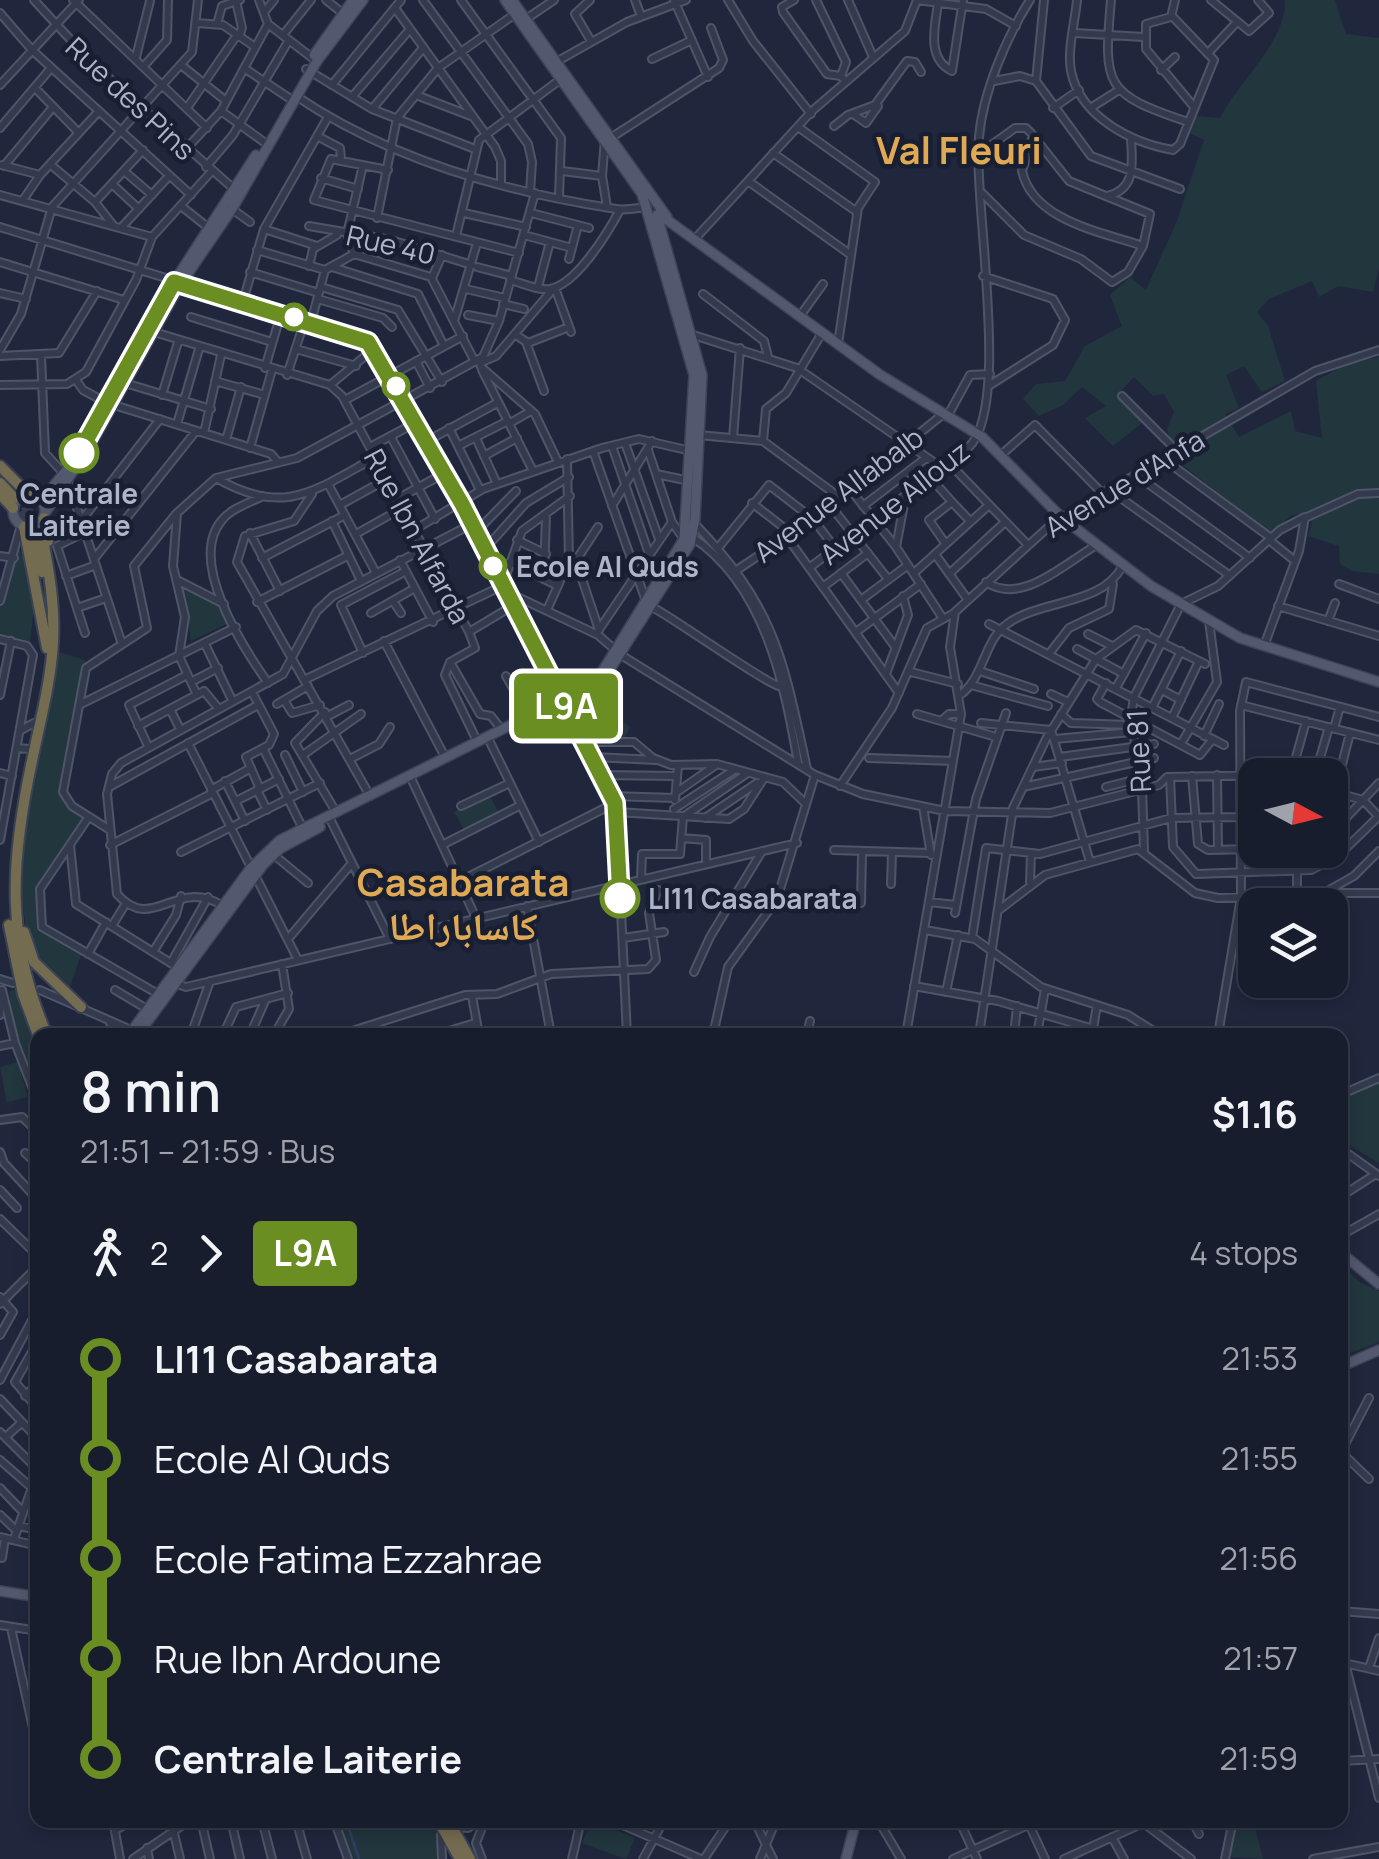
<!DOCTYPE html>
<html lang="en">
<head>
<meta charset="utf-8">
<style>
	body { margin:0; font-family:Manrope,"Noto Naskh Arabic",sans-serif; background:#212636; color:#f1f3f6; height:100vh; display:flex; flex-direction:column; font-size:38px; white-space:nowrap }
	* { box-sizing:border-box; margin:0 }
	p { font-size:32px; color:#9fa2aa }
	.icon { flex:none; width:55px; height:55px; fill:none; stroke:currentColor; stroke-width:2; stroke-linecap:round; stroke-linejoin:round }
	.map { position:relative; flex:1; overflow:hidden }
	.side { position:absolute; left:30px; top:1028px; width:1318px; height:800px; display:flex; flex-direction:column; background:#181d2e; border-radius:20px; box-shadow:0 5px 15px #0003,0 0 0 2px #363b4a }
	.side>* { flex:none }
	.badge { padding:0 20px; border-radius:8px; font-size:35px; line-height:65px }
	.needle { width:65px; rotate:97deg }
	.tools { position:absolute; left:1238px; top:758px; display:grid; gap:20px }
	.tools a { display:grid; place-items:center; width:110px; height:110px; border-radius:20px; background:#181d2e; box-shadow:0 5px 15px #0003,0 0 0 2px #363b4a; font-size:50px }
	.map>.badge { position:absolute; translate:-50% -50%; box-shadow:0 0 0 5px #fff }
	.legs { display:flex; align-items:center; gap:15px; height:110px; padding:0 50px; font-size:32px }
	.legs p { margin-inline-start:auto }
	.overview { display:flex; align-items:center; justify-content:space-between; height:170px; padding:0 50px }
	h1 { font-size:55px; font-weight:600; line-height:75px }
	ul { padding:0 50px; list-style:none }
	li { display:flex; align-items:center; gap:35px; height:100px; font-size:38px }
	li i { display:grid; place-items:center; width:15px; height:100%; margin:0 12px; background:currentColor }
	li i::after { content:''; width:25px; height:25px; margin:-12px; border:8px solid; border-radius:50%; background:#181d2e }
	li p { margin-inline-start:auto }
	li:first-child i { background:linear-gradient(#0000 50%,currentColor 0) }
	li:last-child i { background:linear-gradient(currentColor 50%,#0000 0) }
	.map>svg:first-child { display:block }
	.green { fill:#22363e }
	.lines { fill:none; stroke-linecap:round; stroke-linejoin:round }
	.stream { stroke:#303c64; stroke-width:2.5 }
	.highway-tunnel { stroke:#353c52; stroke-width:10; stroke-dasharray:10 5; stroke-linecap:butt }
	.minor-casing { stroke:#4f5568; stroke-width:10 }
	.major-casing { stroke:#3d4356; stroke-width:12 }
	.highway-casing { stroke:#3c4255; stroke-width:14 }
	.minor { stroke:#343a4d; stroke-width:6 }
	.major { stroke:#52586e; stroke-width:9 }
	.highway { stroke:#746c50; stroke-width:10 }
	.line-1-casing { stroke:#fff; stroke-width:22 }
	.line-1 { stroke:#6b8e23; stroke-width:15 }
	.stop-1-dot { fill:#fff; stroke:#6b8e23; stroke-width:5 }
	.labels { text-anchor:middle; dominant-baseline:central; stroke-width:9; stroke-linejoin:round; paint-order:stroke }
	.street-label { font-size:28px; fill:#afb5c9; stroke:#191f32 }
	.stop-label { font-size:28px; font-weight:bold; fill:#afb5c9; stroke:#191f32; text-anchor:start }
	.district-label { font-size:38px; font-weight:bold; fill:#e0a953; stroke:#191f32 }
</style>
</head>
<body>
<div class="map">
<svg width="1379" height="1859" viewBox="0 0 1379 1859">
	<rect width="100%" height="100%" fill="#20273d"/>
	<path class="green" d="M1285 0H1335L1346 34 1379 38V268L1373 292 1338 286 1319 297 1312 281 1269 299 1257 312 1268 326 1285 381 1262 392 1244 366 1226 375 1239 408 1225 414 1239 437 1291 411 1295 431 1322 438 1316 381 1350 362 1379 357V574L1352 571 1340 564 1339 546 1308 536 1312 523 1307 513 1291 515 1272 534 1177 461 1167 429 1174 412 1164 394 1153 396 1134 377 1120 392 1148 418 1113 446 1085 418 1106 406 1082 387 1063 405 1039 416 1023 399 1036 384 1065 381 1085 346 1122 326 1110 295 1130 277 1146 290 1177 221 1204 140 1190 133 1197 116 1220 118C1238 82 1287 41 1285 0Z
		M18 548C42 569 33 614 30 643L0 635V601Z
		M188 587 225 609 233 621 191 641 184 591Z
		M59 652 85 660 60 794 82 818 38 888 41 929 81 955 69 989C59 979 43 969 36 956 0 889 45 728 59 652Z
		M589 696 630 727 623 741 584 742 568 706Z
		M489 794 499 814 465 831 454 812Z
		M15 989 37 1054V1095L12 1024 9 991Z
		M18 1062 28 1097 7 1102 0 1067Z
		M1379 1082V1163L1340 1139V1099Z
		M1340 1264 1361 1283 1379 1291V1342L1348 1354 1340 1342Z
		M339 1820H429L442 1843 437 1859H354Z
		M593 1820 635 1838 626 1859 582 1843Z
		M1236 1820H1253L1263 1859 1229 1857Z"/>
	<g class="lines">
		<path class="stream" d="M346 1820 359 1859"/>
		<path class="highway-tunnel" d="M18 493 42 535
			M14 498 31 527"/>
		<defs>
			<path id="minor" d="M34 0 92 63 235 190
				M73 0 207 128
				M259 0 268 24
				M326 0 345 15
				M423 0 528 144 532 162 530 192
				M461 0 561 138 559 198
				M590 0 575 14 591 41
				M635 0 641 16
				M674 0 708 77
				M728 0 753 41 811 114
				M794 0 782 7 783 12 827 74 841 76 846 82
				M816 0 846 62 841 76
				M848 0 873 57
				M1044 0 1036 81 1091 156 1180 189
				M1077 0C1075 22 1067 50 1071 71 1080 117 1132 143 1173 150L1180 144 1214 60 1172 16
				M1111 0C1103 87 1105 94 1188 122
				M1175 0 1171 17 1146 24V49L1194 107
				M1211 0 1249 31 1269 13 1258 0
				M236 1 242 28 239 37
				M938 3C935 26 926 59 952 71L963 0
				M395 8 495 147 501 161V185
				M265 11 274 0
				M0 13 32 50 191 195
				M526 19 554 0
				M197 23 223 25 255 47
				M217 24 222 6 240 0
				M268 24 315 60
				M1074 33 1144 37
				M283 35 311 0
				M1209 52 1236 23
				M136 57 150 1
				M652 59 690 41
				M556 62 627 22 686 0
				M181 65 226 101
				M144 66 167 40 168 0
				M244 68 289 98
				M306 69 372 109 475 149
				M1161 70 1175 57
				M994 81 1020 76 1036 81
				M0 85 79 0
				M332 85 401 0
				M35 88 79 133
				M416 95 471 116
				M296 96C391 160 504 192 616 209 626 211 636 207 647 208
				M352 97 410 29
				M1092 107 1119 90
				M187 108 237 35
				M373 108 423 48
				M1053 108 1079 90
				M221 111 264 142
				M853 114 866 123 878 106
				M834 126 848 115 875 105 907 61 915 62 921 72
				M798 127 875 182 858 208 838 344
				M0 128 51 68
				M317 136 340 148 341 160
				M612 137 719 68 723 60 711 28
				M605 139 602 176 607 207
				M186 149 221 111 268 24
				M773 153 857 212
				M979 154 1015 128H1026L1031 133 1069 181 1150 214 1143 246C1102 232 1033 221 1022 171L1033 136
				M2 165 40 175
				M51 165 95 202 113 225
				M4 166 53 107
				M206 167 233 135 289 40
				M388 170 331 159 314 200 519 253
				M124 171 152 195
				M562 171 602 176
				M321 178 358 189
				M748 181 851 255
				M112 184 139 209
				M981 192 1024 235 1081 259 1112 282 1128 272 1143 246
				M0 195 152 237
				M1107 196C1137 189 1132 163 1131 138
				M23 200 40 175 99 111
				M95 202 143 150
				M181 206 210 229
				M232 209 250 222
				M464 213 526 227
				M531 213 589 228
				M377 218 397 118 438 68 515 14
				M309 226 391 240 472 265
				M0 227 358 337 373 347 462 504 616 806 627 1035
				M121 228 169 176
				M264 229 317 246
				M524 235 572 248
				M456 236 479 140 561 79
				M694 240 812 111 905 31 917 0 986 9 1016 26
				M257 250 325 270
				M354 254 347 234 363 165
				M569 259 578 225
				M0 262 124 300
				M309 266 313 249 337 235
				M332 267 418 294 444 346
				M477 267 512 276
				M250 272 319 293
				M983 276 1053 299 1065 320 1053 345 990 385
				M432 278 442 255
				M510 280C522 283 538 291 550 289 577 284 608 232 620 210
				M321 287 398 310 442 382
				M538 287 550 242
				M555 288 571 332
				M466 289 505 298
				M0 293 26 299
				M703 294 764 341 768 357
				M318 299 383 318 392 327
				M243 301 264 229 328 117
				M503 304 524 309
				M468 315 499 321
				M800 316 823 284
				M191 317 272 342
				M455 318 477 243
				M311 322 325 270 354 254 431 277 475 362
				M154 332 330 385 342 396 469 632 475 648 450 662 445 675 477 741
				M687 333 797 368 941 467
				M516 335 528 343 569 327
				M526 342 544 391
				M296 349 356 366
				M0 350 21 314 52 207 192 52 198 0
				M41 355 45 453 64 474
				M0 356 59 353 97 291
				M479 359 481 367 535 414 558 462
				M416 361 430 388
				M480 363 496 356 554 288
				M265 368 277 327
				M482 370 533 471
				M287 375 301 332
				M76 380 83 390 107 403
				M215 381 265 395
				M125 383 211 409
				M0 385 67 384 86 372 136 280 152 237 211 172
				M330 385 364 357
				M162 395 178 342
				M1122 396 1176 450
				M345 400 463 336
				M114 405 271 454 277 461
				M947 417 970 375 990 374
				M510 423 531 411
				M177 424 199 349
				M449 428 480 490
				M204 433 221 355
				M699 435 763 441 839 497
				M391 437 435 519
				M476 438 497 484
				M733 438 740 348
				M226 440 241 387
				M427 441 497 403
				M763 441 766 409 786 393 822 333
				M625 443 659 539
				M458 446 508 421
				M612 446 649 554
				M370 447 417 422
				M250 448 272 370
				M648 450 672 522 685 541
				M593 451 646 601
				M1001 455 1035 425 1102 493
				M484 456 517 438
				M1162 458 1271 538
				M948 462 1027 544
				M656 474 690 481
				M1135 474 1250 558
				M930 477 952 502
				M216 478C285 518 315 490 376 457
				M68 481 122 644
				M328 484 376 573
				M850 489 896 547
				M1108 489 1229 575
				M312 494 294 521 245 536 237 562 370 796
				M263 496C249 503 232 508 222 520 187 561 242 646 268 683
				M397 499 445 473
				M905 499 896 547 942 617
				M752 503 792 534
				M340 505 387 479
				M830 505 888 579
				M612 506 652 441
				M863 506 926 458
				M1307 517 1358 494 1379 493
				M81 521 160 419
				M332 521 361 581
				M694 523C776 608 783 658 807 769
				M414 530 483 489 602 448 639 439 691 451
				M85 532 57 546 85 633
				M476 532 516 491
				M250 533 280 591
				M356 534 388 516
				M692 537C765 585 784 683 798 763
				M787 537 899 693
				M517 540 546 554
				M1269 540 1295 561
				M945 543 929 520 952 502 970 521
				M718 548 769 485 813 519 835 548
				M484 550 526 503 569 477
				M935 554 968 600
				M0 556 14 558
				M262 558 345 515
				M94 559 196 431
				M400 560 433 622
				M576 561 599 630
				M510 562 558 586
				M575 562 598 527
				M809 568 968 448C1012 408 973 204 979 137 983 92 1006 38 1030 0
				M734 572 813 519 942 415
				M841 573 896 648
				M914 573 989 505
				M949 574 1005 522
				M66 576 96 565
				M544 579 546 514
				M177 580 224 604
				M986 582C1021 606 1064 564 1095 546
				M1339 584 1379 599
				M823 587 868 553
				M507 592 598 635 621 655 815 775 863 794 945 811 1050 813 1159 785 1167 777 1270 775
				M861 600 908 565
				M0 601 21 525
				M393 601 401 613
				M257 602 347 556
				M1278 606 1379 636
				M652 607C674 618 770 687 782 687
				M77 608 106 598
				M547 610 569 561 567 459
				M371 613 415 588
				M1328 621 1335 603
				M989 624 1224 745
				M469 632 514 605
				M856 632 921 584
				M596 634 672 522
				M1088 634 1110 645
				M0 639 27 646 33 655 0 840
				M384 641 445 757
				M205 644 232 700
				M1077 649 1124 674
				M363 653 341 605 406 571
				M1049 654 1069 628 1109 609 1113 584
				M179 656 185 617 173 566 177 513 216 478 297 458 483 357 499 321 535 193
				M179 656 197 695
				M450 662 480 714 491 716 501 729
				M980 671 1034 689
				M911 672 958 684
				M886 674 908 615 903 596
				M506 676 529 716
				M304 680 502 586 522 531 570 496
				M191 682 218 668
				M1106 683 1097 699 1100 702 1200 755 1212 740
				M971 685 1048 706
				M1116 688 1146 633
				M1162 690 1181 700
				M252 692 274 734 269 745 246 757 260 789
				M1051 694 1068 702
				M0 695 11 641
				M960 695C984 678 984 640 1007 624 1041 599 1101 606 1122 567
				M284 700 292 713 320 705
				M277 704 308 686
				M79 705 236 627
				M1241 705 1379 740
				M1152 708 1181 651
				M170 709 180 729
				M325 712 295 743 336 812
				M917 714 996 737
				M1061 714 1071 723 1131 725
				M328 716 349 705
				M1172 718 1199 661
				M941 721 949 714H961
				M981 723 1051 730 1090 862
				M138 726 204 691 218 708
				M1334 728 1340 707
				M21 730 34 723
				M487 736 539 842
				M1204 736 1219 704
				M1055 739 1132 732
				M584 742H634L653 758 671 765 717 764 783 782 806 804
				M188 743 298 960
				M1181 744 1217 682 1209 621
				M148 746 129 705 187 675
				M17 748 29 749
				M263 748 303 829
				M285 755 303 792
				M303 755 361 714
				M593 757 656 760
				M1060 757 1154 744
				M869 758 953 761
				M350 759 379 744 390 727
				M1033 767 1062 763
				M0 773 12 776
				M601 775 677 776
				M1217 775 1218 850
				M1291 775 1306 721
				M1315 775 1329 727
				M410 776 476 918
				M1192 776 1198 844 1208 850 1255 849
				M1170 777 1173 847 1196 874 1311 870 1338 856 1379 816
				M225 781 245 821
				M840 786 892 708 927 628 954 613
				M109 787 258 705
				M1023 787 1154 758
				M1106 787 1141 778
				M211 790 251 768
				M257 790 267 810
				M1330 791 1363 800 1379 817
				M677 792 716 765
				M1335 792 1350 733
				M611 796 675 798
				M675 800 678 766
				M236 801 279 779
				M461 806 510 783
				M923 807 931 855
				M674 809 734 770
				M617 812 729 819 744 809 764 778
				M329 817 390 939
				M88 818 40 889 42 927 158 994
				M705 818 757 783
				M110 830 72 806 63 792 86 668 147 628 134 566 176 514
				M1330 835 1379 783
				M681 838 706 840V864
				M444 844 521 805
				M70 845 76 904 177 967
				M110 845 213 793
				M834 850 930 853
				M1144 850 1142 788 1131 717 1134 697 1181 604 1218 586 1280 530 1305 517 1299 551 1264 646
				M181 852 320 783
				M274 855 308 883
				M1297 871V897
				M641 879 642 854H680L683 817 746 774
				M460 881 615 803
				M1030 882 1031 854
				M891 884 892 854
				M1326 893H1379
				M929 902 956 905
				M861 903 862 854
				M223 906C175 876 153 935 117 894L107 794 112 774 121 763 283 674 317 611 333 596 472 524
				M527 906 551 1035
				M999 910 1045 875 1138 849 1195 893 1218 898 1322 894 1354 876 1379 851
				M955 913 976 799 1006 713
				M112 926 126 903
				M925 930 975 939 1041 987 1128 1015 1160 1035
				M623 938 664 932
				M972 938 986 848 1040 854 1171 818 1241 817
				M288 939 352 863
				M153 952 176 915 181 896
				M88 954 106 922
				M171 963 208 897
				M694 972 710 937 762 851
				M0 979 13 983
				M174 983 186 987 797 843
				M914 986 998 1001 1114 1035
				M2 990 15 1043 38 1102
				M40 990 129 1029
				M115 990 147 1009
				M946 992 958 935
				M472 996 479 1035
				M0 1015 2 996
				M110 1023 124 1035
				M191 1035 210 981
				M223 1035 236 1007 288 993
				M250 1035 265 1001
				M274 1035 289 1009 282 964
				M354 1035 352 1031 465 995 497 994 551 974 648 969 656 960 649 913 658 890
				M436 1035 475 1023
				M713 1035 728 967 777 899 815 775
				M807 1035 810 1021
				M829 1035H835
				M906 1035 961 714 950 647 955 612 1054 522 1315 371 1379 350
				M979 1035 1013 808 1046 739 1096 659 1136 630 1205 664
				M1014 1035 1017 1006
				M1037 1035 1045 989
				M1092 1035 1097 1005
				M1218 1035 1241 897 1240 711 1246 682 1379 717
				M0 1046 15 1043
				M1340 1095 1379 1078
				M0 1120 22 1117 38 1132
				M1340 1148 1379 1176
				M0 1152 4 1163 38 1200
				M25 1153 38 1165
				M0 1190 17 1208
				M1340 1197 1376 1174
				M0 1219 38 1256
				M1340 1236 1379 1214
				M0 1297 13 1312 0 1335
				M0 1304 37 1267
				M38 1341 15 1382 38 1409
				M1340 1356 1342 1360
				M0 1380 32 1320
				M25 1396 38 1383
				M1369 1398 1341 1452 1369 1479
				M0 1399 38 1439
				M0 1432 38 1470 14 1539
				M9 1434 21 1423
				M0 1460 32 1488
				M0 1488 23 1512
				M0 1515 17 1531
				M19 1526 38 1530
				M0 1537 38 1546
				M2 1558 5 1538
				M1340 1611 1379 1614
				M0 1625 38 1631
				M11 1628 38 1751
				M1340 1662 1379 1671
				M1345 1663 1379 1798
				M1369 1668 1379 1638
				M1340 1691 1351 1689
				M1340 1761 1379 1759
				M113 1820 120 1859
				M176 1820 173 1829 180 1859
				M201 1820 210 1859
				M231 1820 240 1859
				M262 1820 272 1859
				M296 1820 307 1859
				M334 1820 348 1859
				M611 1820 701 1859
				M754 1820 773 1859
				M878 1820 901 1859
				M959 1820 977 1859
				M1027 1820 1045 1859
				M1192 1820 1199 1834
				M1141 1821 1191 1859
				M452 1827 468 1828 478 1820
				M115 1830 134 1820
				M441 1835 442 1859
				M1112 1837 1124 1859
				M147 1848 149 1859
				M133 1859 190 1820
				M482 1859 476 1843 485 1820
				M572 1859 581 1820
				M643 1859 664 1820
				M704 1859 730 1820
				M760 1859 776 1820
				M953 1859 1039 1820
				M1064 1859 1150 1820
				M1225 1859 1233 1820
				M1313 1859 1379 1847"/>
			<path id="major" d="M512 0 667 217
				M314 55 353 0
				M659 214 879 374 982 437 1061 517 1151 586 1240 638 1379 682
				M103 412 174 282 256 155
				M13 511a16 16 0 1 1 32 0a16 16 0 1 1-32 0Z
				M34 496 50 490 75 460
				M45 513 91 444 178 288 232 209 317 61 363 0
				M612 666 690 544 695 519 702 375 657 215
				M134 1028 250 869 280 840 563 699 602 672 684 539 694 375 642 194 505 0
				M139 1033 263 865 281 848 320 827
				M1340 1252 1379 1284
				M1340 1367 1379 1350
				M0 1591 38 1597
				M846 1859 856 1820"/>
			<path id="highway" d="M0 466 29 495
				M0 483 14 498
				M0 494 13 508
				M44 518 48 541
				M24 527 47 648
				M42 535C49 570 55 606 53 642 51 680 41 718 33 756 11 857 4 937 47 1035
				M34 536 42 572
				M9 925 23 994 38 1035
				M24 932 34 962 81 1007
				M438 1820 460 1859
				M448 1820 470 1859"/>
		</defs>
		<use href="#minor" class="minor-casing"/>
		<use href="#major" class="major-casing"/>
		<use href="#highway" class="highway-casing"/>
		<use href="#minor" class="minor"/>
		<use href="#major" class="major"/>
		<use href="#highway" class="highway"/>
	</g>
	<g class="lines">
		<defs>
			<path id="line-1" d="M79 453 174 282 368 342 462 504 615 803 620 898"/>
		</defs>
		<use href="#line-1" class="line-1-casing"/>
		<use href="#line-1" class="line-1"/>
	</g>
	<g class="stop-1-dot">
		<circle cx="294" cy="317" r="12"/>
		<circle cx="396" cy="386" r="12"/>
		<circle cx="79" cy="453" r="18"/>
		<circle cx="493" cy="566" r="12"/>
		<circle cx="620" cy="898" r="18"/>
	</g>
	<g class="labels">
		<g class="street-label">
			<text transform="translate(131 98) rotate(43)">Rue des Pins</text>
			<text transform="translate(391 244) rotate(13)">Rue 40</text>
			<text transform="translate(1124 483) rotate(-31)">Avenue d'Anfa</text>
			<text transform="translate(838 494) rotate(-37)">Avenue Allabalb</text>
			<text transform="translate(894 502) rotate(-38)">Avenue Allouz</text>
			<text transform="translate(418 536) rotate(62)">Rue Ibn Alfarda</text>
			<text transform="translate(1138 751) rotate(-93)">Rue 81</text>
		</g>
		<g class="stop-label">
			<text x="79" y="493" text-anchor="middle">Centrale<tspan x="79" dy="32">Laiterie</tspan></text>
			<text x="516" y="566">Ecole Al Quds</text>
			<text x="648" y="898">LI11 Casabarata</text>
		</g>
		<g class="district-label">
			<text x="959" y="149">Val Fleuri</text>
			<text x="463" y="881">Casabarata<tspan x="463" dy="44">كاساباراطا</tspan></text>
		</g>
	</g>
</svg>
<div class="tools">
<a><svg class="needle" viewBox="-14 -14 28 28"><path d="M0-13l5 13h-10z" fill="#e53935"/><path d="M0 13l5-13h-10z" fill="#9fa2aa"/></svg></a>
<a><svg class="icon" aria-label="layers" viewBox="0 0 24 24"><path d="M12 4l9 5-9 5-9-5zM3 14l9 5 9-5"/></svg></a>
</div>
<b class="badge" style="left:566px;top:706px;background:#6b8e23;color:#fff">L9A</b>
<section class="side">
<div class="overview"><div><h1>8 min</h1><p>21:51 – 21:59 · Bus</p></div><b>$1.16</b></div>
<div class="legs"><svg class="icon" aria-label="walk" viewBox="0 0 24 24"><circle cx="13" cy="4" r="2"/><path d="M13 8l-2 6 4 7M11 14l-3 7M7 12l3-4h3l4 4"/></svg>2<svg class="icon" aria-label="forward" viewBox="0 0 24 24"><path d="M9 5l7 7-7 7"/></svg><b class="badge" style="background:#6b8e23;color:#fff">L9A</b><p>4 stops</p></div>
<ul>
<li><i style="color:#6b8e23"></i><b>LI11 Casabarata</b><p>21:53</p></li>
<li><i style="color:#6b8e23"></i><span>Ecole Al Quds</span><p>21:55</p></li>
<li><i style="color:#6b8e23"></i><span>Ecole Fatima Ezzahrae</span><p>21:56</p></li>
<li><i style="color:#6b8e23"></i><span>Rue Ibn Ardoune</span><p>21:57</p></li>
<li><i style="color:#6b8e23"></i><b>Centrale Laiterie</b><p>21:59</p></li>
</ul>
</section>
</div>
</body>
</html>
